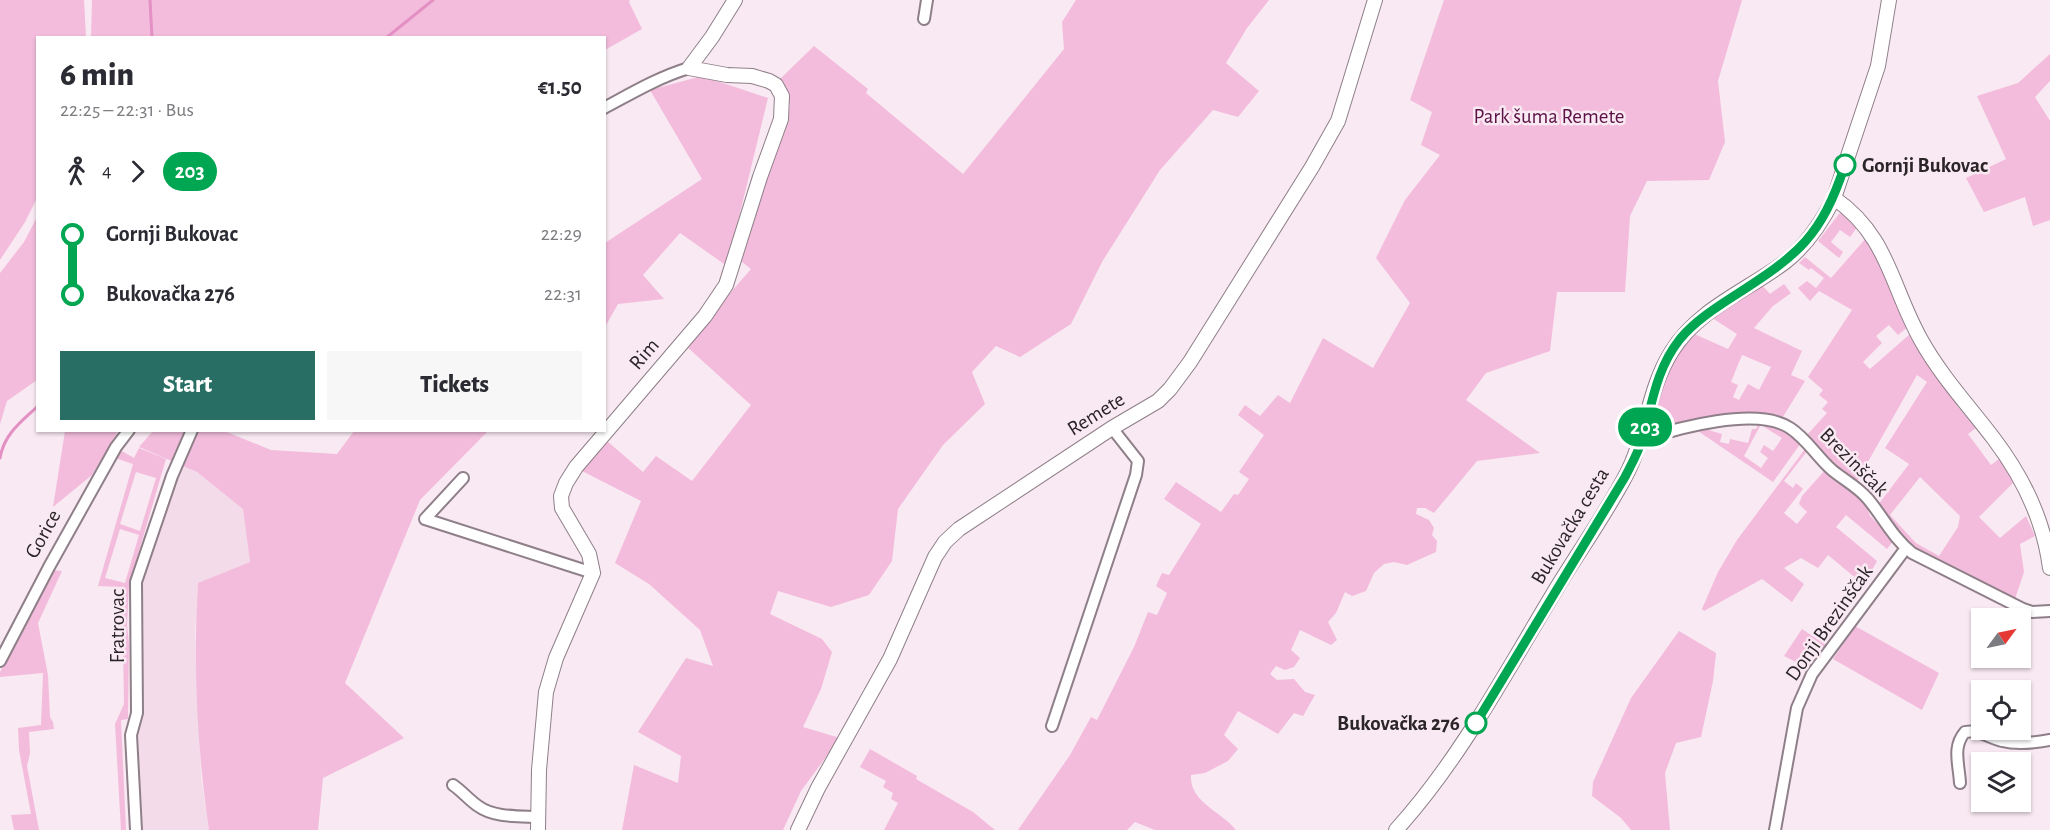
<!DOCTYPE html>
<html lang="en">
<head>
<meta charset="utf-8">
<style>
	body { margin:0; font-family:"Alegreya Sans",sans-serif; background:#f7f7f7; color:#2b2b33; height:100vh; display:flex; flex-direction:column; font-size:22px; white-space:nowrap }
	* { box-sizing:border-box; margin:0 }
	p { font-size:20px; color:#7c7c81 }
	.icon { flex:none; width:33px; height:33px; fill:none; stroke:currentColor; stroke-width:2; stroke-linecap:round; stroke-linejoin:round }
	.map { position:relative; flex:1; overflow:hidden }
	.panel { position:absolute; left:36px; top:36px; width:570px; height:396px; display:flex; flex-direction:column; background:#fff; border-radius:0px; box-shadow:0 2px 4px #0004 }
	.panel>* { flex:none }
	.badge { padding:0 12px; border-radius:20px; font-size:21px; line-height:39px }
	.needle { width:39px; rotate:57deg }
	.tools { position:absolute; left:1971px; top:608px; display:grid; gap:12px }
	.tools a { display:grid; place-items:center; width:60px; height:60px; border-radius:0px; background:#fff; box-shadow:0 2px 4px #0004; font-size:30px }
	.map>.badge { position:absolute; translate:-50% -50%; box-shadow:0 0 0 3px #fff }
	.legs { display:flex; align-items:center; gap:9px; height:66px; padding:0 24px; font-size:20px }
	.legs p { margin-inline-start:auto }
	.overview { display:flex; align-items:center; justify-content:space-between; height:102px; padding:0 24px }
	h1 { font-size:33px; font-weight:800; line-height:45px }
	.cta { display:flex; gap:12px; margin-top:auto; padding:12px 24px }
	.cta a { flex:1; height:69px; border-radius:0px; background:#286e64; color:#fff; font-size:24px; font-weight:800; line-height:69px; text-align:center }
	.cta a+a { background:#f7f7f7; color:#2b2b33 }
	ul { padding:0 24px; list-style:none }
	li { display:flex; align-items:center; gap:21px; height:60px; font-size:22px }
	li i { display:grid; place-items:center; width:9px; height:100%; margin:0 8px; background:currentColor }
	li i::after { content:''; width:15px; height:15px; margin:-8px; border:4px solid; border-radius:50%; background:#fff }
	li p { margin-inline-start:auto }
	li:first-child i { background:linear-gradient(#0000 50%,currentColor 0) }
	li:last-child i { background:linear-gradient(currentColor 50%,#0000 0) }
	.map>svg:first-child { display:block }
	.built { fill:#f3dbe9 }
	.green { fill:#f3bcdc; fill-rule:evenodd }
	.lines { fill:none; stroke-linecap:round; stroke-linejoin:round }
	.stream { stroke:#e490c4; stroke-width:3 }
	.street-casing { stroke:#8e7f88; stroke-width:14 }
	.secondary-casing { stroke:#8e7f88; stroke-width:16 }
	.street { stroke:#fff; stroke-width:10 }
	.secondary { stroke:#fff; stroke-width:14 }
	.line-1-casing { stroke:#fff; stroke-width:14 }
	.line-1 { stroke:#00a651; stroke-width:9 }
	.stop-1-dot { fill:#fff; stroke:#00a651; stroke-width:3 }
	.labels { text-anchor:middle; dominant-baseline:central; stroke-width:5; stroke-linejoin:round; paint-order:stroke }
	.park-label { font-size:21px; fill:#5c1246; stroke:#f9e9f2 }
	.stop-label { font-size:21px; font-weight:bold; fill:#2b2528; stroke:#f9e9f2; text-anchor:start }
	.street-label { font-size:21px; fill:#2b2528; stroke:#f9e9f2 }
</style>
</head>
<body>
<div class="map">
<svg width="2050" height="830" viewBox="0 0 2050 830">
	<rect width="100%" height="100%" fill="#f9e9f2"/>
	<path class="built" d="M183 465 197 472 243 508 250 562 198 584 195 633 201 777 209 830H141L135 734 140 584Z"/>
	<path class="green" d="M0 0H84L86 37 38 38 37 198 25 222 0 260Z
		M92 0H630L629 2 642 29 605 50 604 38 91 37Z
		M1076 0H1269L1247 28 1226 63 1259 91 1238 117 1213 110 1160 170 1102 262 1071 324 1020 357 996 346 972 372 985 404 943 445 898 509 892 561 869 595 831 607 778 591 770 614 822 639 832 652 821 689 803 727 840 738 801 791 783 830H622L634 765 678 783 681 756 638 732 686 658 713 666 700 630 649 584 615 563 641 501 580 470 607 441 643 472 656 456 692 481 751 405 685 345 751 269 738 259 790 107 787 89 780 79 814 46 868 89 866 93 963 174 1064 49 1062 22Z
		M1444 0H1742L1718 81 1725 142 1709 180 1647 181 1630 216 1625 292H1557L1550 351 1486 373 1466 400 1540 453 1477 461 1434 513 1425 508H1417L1416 514 1429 520 1434 528 1432 535 1437 541 1436 552 1407 565 1394 562 1384 564 1374 573 1366 591 1352 596 1345 592 1336 613 1328 622 1337 640 1331 645 1300 630 1291 650 1300 658 1294 667 1285 670 1276 666 1270 674 1277 680 1294 679 1305 692 1315 695 1303 716 1294 713 1278 734 1238 711 1224 735 1238 749 1228 761 1205 773 1191 775C1189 802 1222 812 1236 830H1155L1135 822 1127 830H1018L1070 755 1091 717 1097 720 1134 647 1148 612 1157 615 1167 593 1156 586 1162 573 1169 575 1201 524 1164 499 1176 482 1221 512 1234 494 1238 495 1249 479 1239 472 1264 435 1238 415 1245 405 1260 416 1278 395 1290 403 1323 338 1373 368 1410 303 1376 258 1405 200 1440 155 1421 145 1432 112 1410 100Z
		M2050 54V81L2035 97 2050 121V220L2033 226 2025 197 1984 212 1966 178 2006 159 1977 96 2018 83Z
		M702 76 768 98 727 266 680 233 643 275 664 299 618 304 605 327V243L702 179 650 90Z
		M1843 211 1858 226 1850 237 1840 230 1831 242 1843 252 1839 258 1818 241 1839 214Z
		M37 217V380L7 401 0 424V273L24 242Z
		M1867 237 1909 326 1898 335 1889 325 1876 336 1882 343 1863 362 1870 369 1910 334 1961 403 1957 406 1976 428 1968 434 1991 465 2000 458 2015 481 1979 517 2000 538 2026 516 2035 536 2020 544 2024 572 2015 599 1912 546 1896 531 1878 505 1909 464 1885 448 1927 382 1917 375 1856 483 1836 469 1806 436 1827 413 1822 409 1828 402 1819 395 1823 390 1808 377 1852 310 1819 291 1810 301 1798 288 1807 281 1816 288 1824 278 1811 268 1809 270 1799 263 1805 257 1831 278ZM1920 477 1960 516 1958 527 1939 556 1916 543 1890 515Z
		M1784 284 1791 293 1773 306 1754 328 1802 351 1791 375 1805 381 1781 420 1654 432C1649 422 1660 383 1665 372 1672 359 1683 346 1692 333L1728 349 1737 334 1712 318 1762 285 1770 294ZM1742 355 1771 367 1759 390 1748 384 1739 400 1733 397 1738 385 1731 382Z
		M1767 424 1786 429 1801 443 1773 482 1695 429H1705L1722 434 1720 442 1729 444 1730 439 1748 443 1752 429H1756L1758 425 1760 426 1744 456 1761 468 1768 458 1760 452 1764 445 1773 451 1782 438 1764 427Z
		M222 430 271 450 337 454 354 431H488L420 500 345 683 404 738 323 778 318 830H209C197 749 193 665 198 583L250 562 243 509 197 472 139 447 153 431Z
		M65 431H118L92 475 53 507Z
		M139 448 166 459 129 585 127 625 129 644 128 719 121 720 126 830H121L115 724 124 704 122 587 98 586 133 464 115 458 120 450 134 458ZM136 472 156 478 140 531 120 524ZM120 529 139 535 125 583 105 578Z
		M1805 449 1808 450 1784 481 1793 488 1796 483 1803 489 1784 513 1797 524 1807 512 1799 504 1802 496 1826 469 1866 503 1870 516 1894 540 1887 549 1846 515 1836 527 1877 561 1864 585 1828 555 1818 568 1801 558 1784 568 1804 584 1792 602 1762 579 1704 611 1702 609 1718 572 1737 540Z
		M53 570 62 571 38 623 48 675 50 717 53 722 54 729 29 732 30 753 27 766 39 830H14L11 815 31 814 19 750 18 728 41 725 43 673 0 677V672Z
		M1860 600 1862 602 1810 669 1784 656 1802 629 1826 645Z
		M1855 626 1939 673 1922 710 1833 659Z
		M1679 631 1716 653 1713 681 1701 737 1676 743 1665 773 1670 830H1631L1621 818 1592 796 1593 782 1631 698Z
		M870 749 917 776 916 779 973 812 995 830H884L898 803 891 799 893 793 883 787 886 781 860 767Z"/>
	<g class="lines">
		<path class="stream" d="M150 0 152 38
			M386 38 433 0
			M0 458C4 434 21 422 38 406"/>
		<defs>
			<path id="street" d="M924 19 927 0
				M604 108C632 93 659 77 689 68
				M1642 440C1677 428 1757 406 1790 428 1807 439 1817 457 1832 470 1844 480 1858 487 1868 499 1883 517 1893 538 1912 553L2023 609 2032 612 2050 611
				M463 478 425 519 593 573
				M0 661 49 567 116 447 129 430
				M1052 726 1136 475 1138 461 1112 428
				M1960 783C1959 764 1952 747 1965 732 1980 729 1988 738 2002 741 2018 745 2034 743 2050 740
				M453 785C462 791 469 800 478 806 494 818 520 816 539 817
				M136 830 131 735 137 713 136 582 172 476 192 430
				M1775 830 1797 708 1812 674 1906 548"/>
			<path id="secondary" d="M1834 198C1889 236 1891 287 1921 340 1941 376 1969 406 1994 439 2022 476 2044 521 2050 568
				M538 830 539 770 546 692 556 658 593 573 589 554 562 508 561 496 566 483 576 467 705 316 726 285 760 177 781 119 782 96 776 85 769 81 752 76 727 75 689 68 712 37 735 0
				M798 830 818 788 890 659 935 557 945 542 959 529 1112 428 1158 401 1170 389 1190 362 1312 167 1338 121 1375 0
				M1396 830C1463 756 1509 666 1561 581 1582 547 1606 513 1625 477 1647 437 1647 390 1672 351 1698 309 1748 290 1785 262 1807 245 1822 222 1834 198L1878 66 1889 0"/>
		</defs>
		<use href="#street" class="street-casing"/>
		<use href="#secondary" class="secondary-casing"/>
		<use href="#street" class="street"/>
		<use href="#secondary" class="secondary"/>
	</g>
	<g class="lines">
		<defs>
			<path id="line-1" d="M1476 723 1625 477C1631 465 1638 453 1642 440 1652 404 1656 369 1680 339 1696 320 1717 307 1737 294 1799 254 1821 237 1845 165"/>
		</defs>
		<use href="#line-1" class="line-1-casing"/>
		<use href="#line-1" class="line-1"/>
	</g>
	<g class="stop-1-dot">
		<circle cx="1845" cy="165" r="10"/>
		<circle cx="1476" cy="723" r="10"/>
	</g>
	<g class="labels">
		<g class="park-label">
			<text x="1549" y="116">Park šuma Remete</text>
		</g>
		<g class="stop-label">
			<text x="1862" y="165">Gornji Bukovac</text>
			<text x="1460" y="723" text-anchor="end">Bukovačka 276</text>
		</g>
		<g class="street-label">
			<text transform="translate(644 354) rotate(-49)">Rim</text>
			<text transform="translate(1096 414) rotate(-32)">Remete</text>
			<text transform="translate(1854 462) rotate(45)">Brezinščak</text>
			<text transform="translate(1570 526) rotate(-59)">Bukovačka cesta</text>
			<text transform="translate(43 534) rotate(-61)">Gorice</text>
			<text transform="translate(1829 623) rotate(-55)">Donji Brezinščak</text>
			<text transform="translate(117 626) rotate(-90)">Fratrovac</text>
		</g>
	</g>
</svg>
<div class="tools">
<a><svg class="needle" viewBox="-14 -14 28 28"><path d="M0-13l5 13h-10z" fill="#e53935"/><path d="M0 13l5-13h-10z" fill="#7c7c81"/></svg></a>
<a><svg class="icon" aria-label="locate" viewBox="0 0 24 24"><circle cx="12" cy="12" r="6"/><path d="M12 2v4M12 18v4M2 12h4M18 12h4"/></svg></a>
<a><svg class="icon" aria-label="layers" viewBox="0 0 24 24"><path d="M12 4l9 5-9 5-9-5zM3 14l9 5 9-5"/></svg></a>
</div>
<b class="badge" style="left:1645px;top:427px;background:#00a651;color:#fff">203</b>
<section class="panel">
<div class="overview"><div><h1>6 min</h1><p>22:25 – 22:31 · Bus</p></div><b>€1.50</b></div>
<div class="legs"><svg class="icon" aria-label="walk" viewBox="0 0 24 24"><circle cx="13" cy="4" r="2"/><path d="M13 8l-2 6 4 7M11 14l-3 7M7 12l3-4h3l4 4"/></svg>4<svg class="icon" aria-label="forward" viewBox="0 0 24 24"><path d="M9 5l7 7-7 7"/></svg><b class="badge" style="background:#00a651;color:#fff">203</b></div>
<ul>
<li><i style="color:#00a651"></i><b>Gornji Bukovac</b><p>22:29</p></li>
<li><i style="color:#00a651"></i><b>Bukovačka 276</b><p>22:31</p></li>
</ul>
<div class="cta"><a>Start</a><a>Tickets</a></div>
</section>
</div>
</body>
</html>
